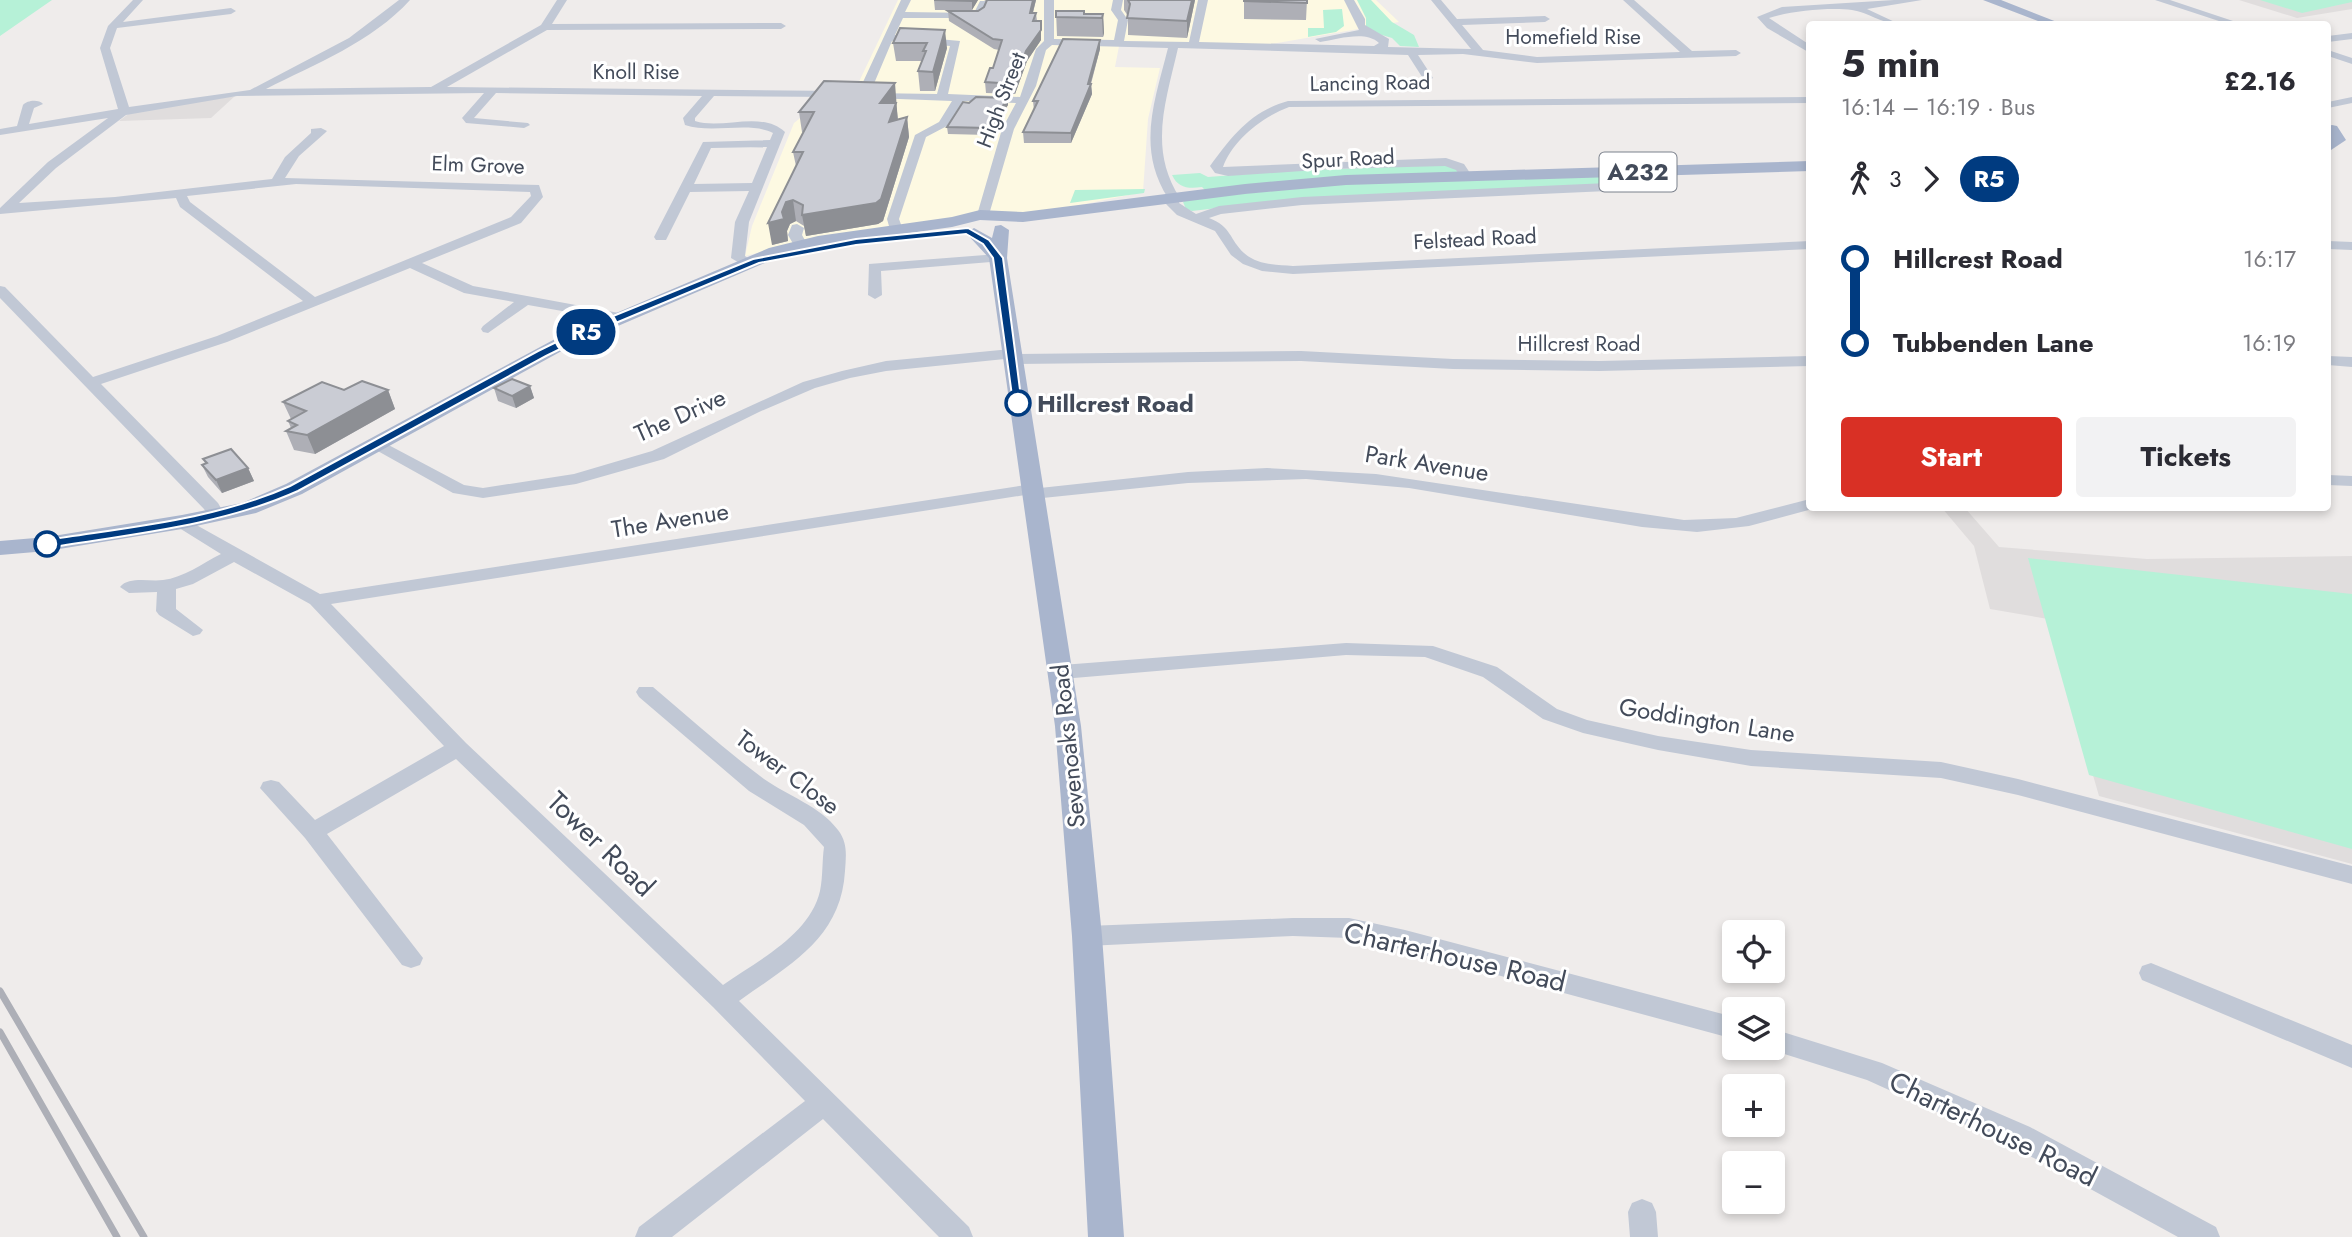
<!DOCTYPE html>
<html lang="en">
<head>
<meta charset="utf-8">
<style>
	body { margin:0; font-family:Jost,sans-serif; background:#f2f2f3; color:#2b2b33; height:100vh; display:flex; flex-direction:column; font-size:26px; white-space:nowrap }
	* { box-sizing:border-box; margin:0 }
	p { font-size:23px; color:#7c7c81 }
	.icon { flex:none; width:38px; height:38px; fill:none; stroke:currentColor; stroke-width:2; stroke-linecap:round; stroke-linejoin:round }
	.map { position:relative; flex:1; overflow:hidden }
	.drawer { position:absolute; left:1806px; top:21px; width:525px; height:490px; display:flex; flex-direction:column; background:#fff; border-radius:7px; box-shadow:0 4px 10px #0003 }
	.drawer>* { flex:none }
	.badge { padding:0 14px; border-radius:23px; font-size:24px; line-height:46px }
	.fabs { position:absolute; left:1722px; top:920px; display:grid; gap:14px }
	.fabs a { display:grid; place-items:center; width:63px; height:63px; border-radius:7px; background:#fff; box-shadow:0 4px 10px #0003; font-size:35px }
	.map>.badge { position:absolute; translate:-50% -50%; box-shadow:0 0 0 4px #fff }
	.legs { display:flex; align-items:center; gap:10px; height:77px; padding:0 35px; font-size:23px }
	.legs p { margin-inline-start:auto }
	.overview { display:flex; align-items:center; justify-content:space-between; height:119px; padding:0 35px }
	h1 { font-size:38px; font-weight:700; line-height:52px }
	.button { display:flex; gap:14px; margin-top:auto; padding:14px 35px }
	.button a { flex:1; height:80px; border-radius:7px; background:#d93025; color:#fff; font-size:28px; font-weight:700; line-height:80px; text-align:center }
	.button a+a { background:#f2f2f3; color:#2b2b33 }
	ul { padding:0 35px; list-style:none }
	li { display:flex; align-items:center; gap:24px; height:84px; font-size:26px }
	li i { display:grid; place-items:center; width:10px; height:100%; margin:0 9px; background:currentColor }
	li i::after { content:''; width:18px; height:18px; margin:-9px; border:5px solid; border-radius:50%; background:#fff }
	li p { margin-inline-start:auto }
	li:first-child i { background:linear-gradient(#0000 50%,currentColor 0) }
	li:last-child i { background:linear-gradient(currentColor 50%,#0000 0) }
	.map>svg:first-child { display:block }
	.commercial { fill:#fdf9e2 }
	.education { fill:#e0dddd }
	.green { fill:#b6f1d7 }
	.lines { fill:none; stroke-linecap:round; stroke-linejoin:round }
	.minor { fill:#c1c8d5; fill-rule:evenodd }
	.major { fill:#a9b5cd; fill-rule:evenodd }
	.rail { stroke:#adafb7; stroke-width:7 }
	.wall { fill:#aeafb6 }
	.shaded-wall { fill:#8d8f94 }
	.building { fill:#caccd4; stroke:#8d8f94; stroke-width:2 }
	.line-1 { fill:#003b80; stroke:#fff; stroke-width:2 }
	.stop-1-dot { fill:#fff; stroke:#003b80; stroke-width:3.5 }
	.labels { text-anchor:middle; dominant-baseline:central; stroke-width:6; stroke-linejoin:round; paint-order:stroke }
	.far-street-label { font-size:21px; fill:#434b5a; stroke:#fff }
	.shield { fill:#fff; stroke:#7b818c; stroke-width:2 }
	.shield-label { font-size:23px; font-weight:bold; fill:#434b5a }
	.stop-label { font-size:24px; font-weight:bold; fill:#434b5a; stroke:#fff; text-anchor:start }
	.street-label { font-size:24px; fill:#434b5a; stroke:#fff }
	.near-street-label { font-size:28px; fill:#434b5a; stroke:#fff }
</style>
</head>
<body>
<div class="map">
<svg width="2352" height="1237" viewBox="0 0 2352 1237">
	<rect width="100%" height="100%" fill="#efeceb"/>
	<path class="commercial" d="M898 0H1376L1399 22 1265 45 1120 41 1115 67 1160 68 1148 119 1143 192 1037 214H1004L801 243 745 256 752 226 794 123 828 96 855 90Z"/>
	<path class="education" d="M2239 0H2352V9L2297 18Z
		M235 96 211 118 119 121 131 112Z
		M1942 508H1965L1999 547 2147 559 2352 556V864L2099 796 2048 619 1990 609 1974 546Z"/>
	<path class="green" d="M0 0H52L0 36Z
		M1357 0H1371L1392 22 1414 35 1419 47 1400 46 1392 38 1372 32 1366 26V18Z
		M2260 0H2352V2L2302 13Z
		M1342 9 1344 26 1336 32 1308 37V28H1324L1323 10Z
		M1443 165 1456 168 1458 173 1205 190 1202 187C1188 189 1178 188 1172 175L1200 173 1208 177 1286 171Z
		M1601 175 1613 178 1615 182 1610 184 1297 199 1192 211 1186 209 1183 202 1187 199 1347 184Z
		M1145 189 1144 193 1070 203 1075 190Z
		M2028 558 2352 594V849L2089 775Z"/>
	<g class="lines">
		<path class="minor" d="M133 0H143L123 22 231 8 236 11 231 14 117 28 110 48 129 107 250 90 349 38 399 0H410C372 42 315 64 266 89L431 87 541 25 557 0H567L552 24 781 23 786 26 781 29 547 30 447 87 839 91 845 94 839 97 714 96 695 118V121C723 130 761 110 785 132L749 222 745 256 755 264 748 268 731 258 735 222 749 191 690 192 666 240H656L654 237 703 142 770 140 773 133C750 121 712 134 685 125L683 118 702 96 496 93 474 118 528 123 530 125 524 128 466 123 462 118 484 93 237 96 126 115 56 168 19 203 115 197 272 179 285 157 311 133V129L321 128 327 131 325 133 299 156 285 178 539 185 543 197 521 223 422 263 473 286 619 313 626 317 619 321 528 305 488 333 483 332 481 329 483 326 514 302 464 293 410 268 227 342 101 384 218 503 225 515 216 520 210 519 204 509 0 298V286L5 287 93 377 217 336 303 301 180 207 176 198 0 214V208L48 162 108 118 0 135V129L17 126 23 105C27 100 39 99 43 104L34 108 29 124 118 109 100 48 108 26ZM767 147 752 183 694 184 711 148ZM296 184 530 192 531 196 511 217 315 297 190 202 187 196Z
			M901 0H911L905 12 974 13 980 1H986L980 18H903L895 35 960 41 948 94 1020 97 1036 49 1044 41V0H1054V39L1114 40 1118 20 1111 10 1113 0H1123L1121 10 1128 20 1124 41 1189 42 1198 0H1208L1199 42 1374 46 1379 43C1366 30 1338 39 1320 42L1315 39 1359 30 1344 0H1354L1365 19V25L1389 39 1388 47 1471 49 1431 0H1441L1457 19 1545 16 1550 19 1545 22 1462 25 1483 50 1537 57 1680 52 1623 0H1634L1692 51 1736 50 1741 53 1736 56 1537 63 1463 54 1418 55 1433 78 1428 81 1424 80 1408 55 1178 48C1166 101 1148 149 1180 198L1179 203 1196 214 1219 206 1302 197 1608 183 1620 180 1615 172 1621 168 1625 169 1633 181 1625 188 1608 191 1302 205 1221 214 1209 218C1232 227 1229 239 1244 253 1257 265 1277 265 1293 266L1810 241V249L1293 274 1262 271 1243 264 1231 255 1215 231 1177 215 1166 204 1168 198C1136 148 1155 100 1168 48L1052 45 1046 50 1036 86 1014 129 988 218 983 219 977 215 1002 129 1016 103 963 101 947 126 926 137 899 219 903 230 901 233H891L887 219 915 135 939 122 952 101 873 98 868 96 863 98 857 95ZM892 41 950 46 937 94 870 93Z
			M1894 0H1922L1867 9 1899 24C1881 24 1868 12 1852 10 1830 7 1789 11 1769 18L1810 45V53L1767 28 1757 17 1782 7Z
			M2155 0H2170L2242 24H2228Z
			M2352 33V39L2328 42V36Z
			M2328 50 2352 58V64L2328 56Z
			M1810 97V103L1289 107C1262 117 1232 141 1223 167L1446 158 1464 164 1472 176 1462 179 1456 170 1445 166 1331 169 1228 176 1215 173 1210 166C1232 136 1251 111 1288 101Z
			M2352 97V103L2328 108V102Z
			M797 224 804 228 802 235 811 251 809 254H799L788 235 792 225Z
			M2328 241 2352 242V250L2328 249Z
			M998 254 1005 258 1003 261 881 271 882 295 875 299 868 295 869 264Z
			M1011 349 1018 354 1301 351 1453 359 1599 361 1810 356V366L1599 371 1453 369 1301 361 1012 364 1005 359 886 371 850 378 815 388 759 412 664 459 576 484 483 498 453 493 367 445 369 441H381L464 485 483 488 574 474 652 451 803 382 842 371 886 361Z
			M2328 356 2352 357V367L2328 365Z
			M1267 468 1376 474 1684 520 1736 518 1810 499V508H1816L1749 526 1697 532 1642 527 1409 488 1306 479 1188 483 1033 499 1025 495 331 604 466 743 723 985C757 961 810 935 820 891 823 877 822 861 824 847L804 825 749 791 639 697 636 692 639 687H653C690 718 726 751 764 779 788 796 820 806 838 830 848 843 846 856 845 871 841 939 789 965 739 1001L969 1227 973 1237H939L823 1119 672 1237H635L639 1227 805 1101 713 1007 456 759 327 834 423 958 420 965 411 968 402 965 305 838 260 788 263 782 271 780 279 782 315 820 444 746 310 604 234 562 193 584 176 589V609L203 630 200 634 193 636 159 615 156 611 157 592 129 593 120 587C129 576 150 582 163 580 183 578 203 563 221 554L176 526 173 522 182 517 320 594 1032 484 1040 488 1188 472Z
			M2328 475 2352 476V486L2328 485Z
			M1346 643 1433 646 1497 667 1557 709 1587 720 1658 736 1751 750 1941 762 2018 779 2352 866V884L2018 795 1941 778 1751 766 1658 750 1583 733 1543 719 1483 677 1425 657 1346 655 1062 679 1055 677 1052 672 1055 667 1062 665Z
			M1293 918H1349L1405 930 1734 1017V1039L1405 950 1349 938 1293 936 1087 946 1078 943 1075 936 1078 929 1087 926Z
			M2151 963 2352 1045V1068L2142 980 2139 973 2142 966Z
			M1773 1029 1882 1063 2030 1127 2216 1227 2220 1237H2178L2010 1145 1867 1080 1765 1048H1773Z
			M1642 1199 1652 1203 1656 1212 1658 1237H1630L1628 1212 1632 1203Z"/>
		<path class="major" d="M1983 0H2001L2062 24H2046Z
			M2332 125 2337 126 2346 140 2328 152V141L2331 139 2328 126Z
			M1810 161V171L1346 185 1245 194 1023 222 980 220 952 227 818 246 781 256 569 347 302 494 256 513 182 529 47 551 0 555V541L47 537 182 515 242 503 286 484 555 339 769 248 818 236 952 217 980 210 1023 212 1245 184 1346 175Z
			M1001 225 1009 230 1007 258 1081 726 1102 936 1124 1237H1088L1072 936 1055 726 989 258 966 233 974 228 992 238 995 226Z"/>
		<path class="rail" d="M0 991 144 1237
			M0 1032 117 1237"/>
	</g>
	<path class="wall" d="M934 0H978L972 10H935Z
		M984 0H1036L1033 13H1036L1037 21 1041 40 1027 61 1015 94 986 93 985 82 993 68 999 50 994 49 949 21 948 11H978L984 7 986 1Z
		M1124 0H1195L1187 38 1128 35V16L1124 10Z
		M1244 0H1307L1306 20 1244 19Z
		M1056 11 1084 14H1103L1104 33 1103 37 1057 36Z
		M900 28 947 48 935 91H920L918 71 922 61H896L893 43Z
		M1100 40V49L1091 84 1092 94 1071 143H1024L1023 132 1034 111 1033 101Z
		M1008 98V105L988 135 948 134 947 127 969 103Z
		M897 102 896 104 898 119 907 117 909 137 883 221 878 224 806 236 804 226 796 221 790 224 787 231 788 241 772 245 796 166 793 152 804 132H802L799 112Z
		M530 386 534 398 516 408 498 401 494 388Z
		M344 390H388L395 409 315 454 294 450 286 431 291 428 288 421 291 419 283 402Z
		M203 459 248 468 254 481 222 493 208 477 202 465 205 463Z"/>
	<path class="shaded-wall" d="M972 0H978L972 10Z
		M1033 0H1036L1030 23V13Z
		M1192 0H1195L1187 38V21Z
		M1103 14 1104 33 1103 37 1102 18Z
		M1041 21V40L1027 61 1015 94 1014 84 1026 51Z
		M945 30 947 48 935 91 933 72Z
		M1100 40V49L1089 89 1091 84 1092 94 1071 143V133L1088 84Z
		M895 83 898 123 891 142 880 103Z
		M1008 98V105L988 135V128Z
		M907 117 909 137 883 221 878 224 806 236 802 215Z
		M793 200 796 221 790 224 787 231 788 241 772 245 768 223 782 212 786 202Z
		M530 386 534 398 516 408 512 396Z
		M388 390 395 409 315 454 307 435Z
		M248 468 254 481 222 493 216 480Z"/>
	<path class="building" d="M934 0H972V1Z
		M987 0H1033L1030 13H1036L1033 21H1041V30L1026 51 1014 84 985 82 990 68H993L1002 40 993 39 948 11H978L984 7Z
		M1128 0H1192L1187 21 1127 18 1130 4Z
		M1244 0H1307V3L1244 1Z
		M1056 11H1084V14H1103L1102 18 1056 17Z
		M900 28 945 30 933 72 918 71 926 51H923L927 43H893Z
		M1063 39 1100 40 1088 84H1091L1071 133 1023 132 1038 101H1033Z
		M824 81 895 83 880 103H896L889 122 907 117 881 199 876 203 802 215 803 205 793 200 786 202 782 212 784 219 768 223 803 152H793L814 112H799Z
		M976 97 1008 98 988 128 947 127 963 102 969 103Z
		M512 379 530 386 512 396 494 388Z
		M362 381 388 390 307 435 286 431 297 425 288 421 306 411 283 402 322 382 344 390Z
		M231 449 248 468 216 480 202 465 207 463 203 459Z"/>
	<path class="line-1" d="M968 228 989 240 1003 258 1022 405 1013 403 993 258 983 244 966 234 856 245 759 263 599 330 546 356 298 491C220 526 131 534 47 548L41 544 47 540C128 527 214 520 290 486L538 351 591 325 753 259 856 239Z"/>
	<g class="stop-1-dot">
		<circle cx="1018" cy="403" r="12"/>
		<circle cx="47" cy="544" r="12"/>
	</g>
	<g class="labels">
		<g class="far-street-label">
			<text x="1573" y="37">Homefield Rise</text>
			<text x="636" y="72">Knoll Rise</text>
			<text transform="translate(1370 83) rotate(-1)">Lancing Road</text>
			<text transform="translate(1001 100) rotate(-69)">High Street</text>
			<text transform="translate(1348 159) rotate(-3)">Spur Road</text>
			<text transform="translate(478 165) rotate(2)">Elm Grove</text>
			<text transform="translate(1475 239) rotate(-3)">Felstead Road</text>
			<text x="1579" y="344">Hillcrest Road</text>
		</g>
		<rect class="shield" x="1599.5" y="152.5" width="77" height="39" rx="5"/>
		<g class="shield-label">
			<text x="1638" y="172">A232</text>
		</g>
		<g class="stop-label">
			<text x="1037" y="403">Hillcrest Road</text>
		</g>
		<g class="street-label">
			<text transform="translate(680 415) rotate(-24)">The Drive</text>
			<text transform="translate(1427 463) rotate(9)">Park Avenue</text>
			<text transform="translate(670 520) rotate(-9)">The Avenue</text>
			<text transform="translate(1707 720) rotate(9)">Goddington Lane</text>
			<text transform="translate(1068 746) rotate(-96)">Sevenoaks Road</text>
			<text transform="translate(788 772) rotate(37)">Tower Close</text>
		</g>
		<g class="near-street-label">
			<text transform="translate(601 844) rotate(44)">Tower Road</text>
			<text transform="translate(1455 957) rotate(13)">Charterhouse Road</text>
			<text transform="translate(1993 1129) rotate(26)">Charterhouse Road</text>
		</g>
	</g>
</svg>
<div class="fabs">
<a><svg class="icon" aria-label="locate" viewBox="0 0 24 24"><circle cx="12" cy="12" r="6"/><path d="M12 2v4M12 18v4M2 12h4M18 12h4"/></svg></a>
<a><svg class="icon" aria-label="layers" viewBox="0 0 24 24"><path d="M12 4l9 5-9 5-9-5zM3 14l9 5 9-5"/></svg></a>
<a>+</a>
<a>−</a>
</div>
<b class="badge" style="left:586px;top:332px;background:#003b80;color:#fff">R5</b>
<section class="drawer">
<div class="overview"><div><h1>5 min</h1><p>16:14 – 16:19 · Bus</p></div><b>£2.16</b></div>
<div class="legs"><svg class="icon" aria-label="walk" viewBox="0 0 24 24"><circle cx="13" cy="4" r="2"/><path d="M13 8l-2 6 4 7M11 14l-3 7M7 12l3-4h3l4 4"/></svg>3<svg class="icon" aria-label="forward" viewBox="0 0 24 24"><path d="M9 5l7 7-7 7"/></svg><b class="badge" style="background:#003b80;color:#fff">R5</b></div>
<ul>
<li><i style="color:#003b80"></i><b>Hillcrest Road</b><p>16:17</p></li>
<li><i style="color:#003b80"></i><b>Tubbenden Lane</b><p>16:19</p></li>
</ul>
<div class="button"><a>Start</a><a>Tickets</a></div>
</section>
</div>
</body>
</html>
